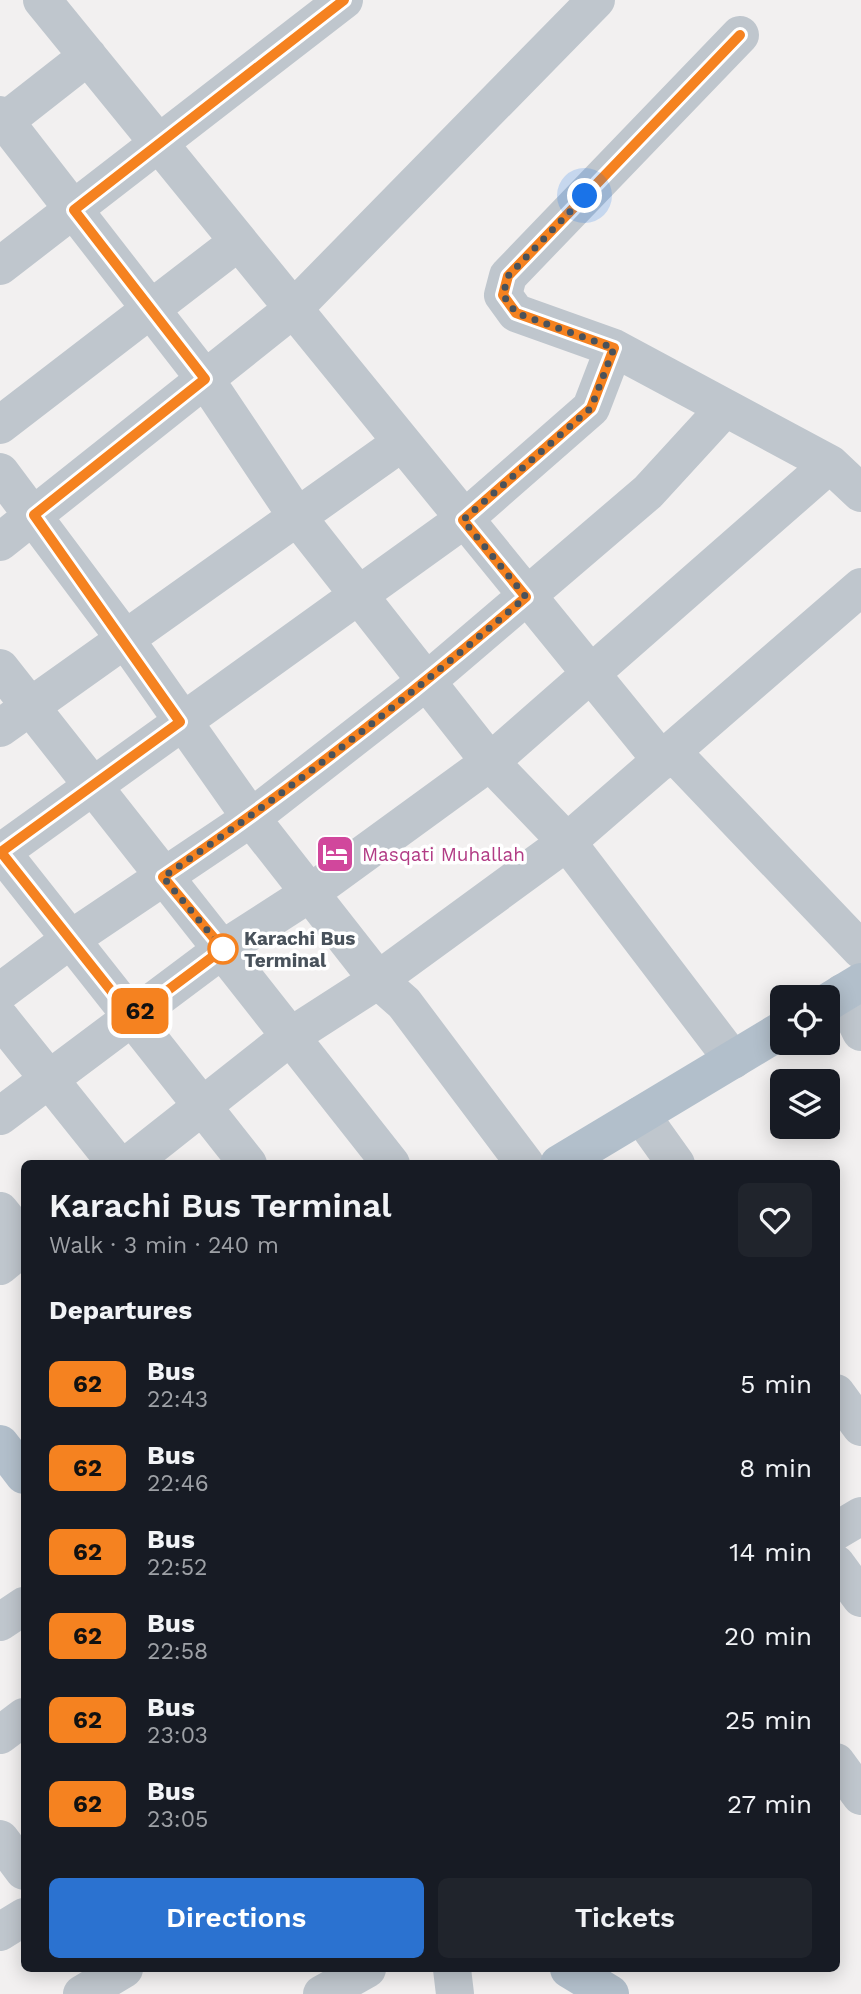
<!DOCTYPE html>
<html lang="en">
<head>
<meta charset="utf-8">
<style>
	body { margin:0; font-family:"Work Sans",sans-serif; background:#20242c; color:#f1f3f6; height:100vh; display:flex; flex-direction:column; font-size:26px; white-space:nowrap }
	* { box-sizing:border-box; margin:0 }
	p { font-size:23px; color:#9ea1a6 }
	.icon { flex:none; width:38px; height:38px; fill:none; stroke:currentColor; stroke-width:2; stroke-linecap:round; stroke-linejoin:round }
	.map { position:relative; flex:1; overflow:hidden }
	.panel { position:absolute; left:21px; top:1160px; width:819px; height:812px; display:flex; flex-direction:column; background:#171b24; border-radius:10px; box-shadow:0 4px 18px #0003 }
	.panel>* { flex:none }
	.badge { padding:0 14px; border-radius:10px; font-size:24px; line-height:46px }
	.controls { position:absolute; left:770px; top:985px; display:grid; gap:14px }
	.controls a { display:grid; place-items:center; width:70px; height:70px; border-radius:10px; background:#171b24; box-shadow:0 4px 18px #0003; font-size:35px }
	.you { position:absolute; width:35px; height:35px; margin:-18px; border:5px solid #fff; border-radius:50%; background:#1a73e8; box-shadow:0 0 0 10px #1a73e833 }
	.map>.badge { position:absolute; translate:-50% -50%; box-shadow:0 0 0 4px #fff }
	h2 { padding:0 28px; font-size:26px; line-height:63px }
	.round { display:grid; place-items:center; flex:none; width:74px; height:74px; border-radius:10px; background:#20242c }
	.overview { display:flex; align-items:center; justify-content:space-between; height:119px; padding:0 28px }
	h1 { font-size:33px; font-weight:600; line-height:52px }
	.cta { display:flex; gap:14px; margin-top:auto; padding:14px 28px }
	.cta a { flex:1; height:80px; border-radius:10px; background:#2b72d0; color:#fff; font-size:28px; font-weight:600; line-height:80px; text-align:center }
	.cta a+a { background:#20242c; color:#f1f3f6 }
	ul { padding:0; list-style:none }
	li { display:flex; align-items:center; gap:21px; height:84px; padding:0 28px }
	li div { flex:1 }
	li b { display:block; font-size:26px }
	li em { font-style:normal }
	li .badge { min-width:77px; font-weight:700; text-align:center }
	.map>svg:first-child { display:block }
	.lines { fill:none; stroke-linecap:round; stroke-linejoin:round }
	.minor { stroke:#bfc6cd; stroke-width:38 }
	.major { stroke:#b2bfcb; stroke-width:38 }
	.line-casing { stroke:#fff; stroke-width:16 }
	.line { stroke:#f58220; stroke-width:10 }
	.walk { stroke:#49525b; stroke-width:7; stroke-dasharray:0 12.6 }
	.stop-dot { fill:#fff; stroke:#f58220; stroke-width:3.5 }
	.labels { text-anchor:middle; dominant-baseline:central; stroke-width:7; stroke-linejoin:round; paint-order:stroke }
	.hotel-label { font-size:19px; fill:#b23c85; stroke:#fff; text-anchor:start }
	.stop-label { font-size:19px; font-weight:bold; fill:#49525b; stroke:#fff; text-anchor:start }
</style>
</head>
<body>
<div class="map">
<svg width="861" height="1994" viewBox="0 0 861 1994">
	<rect width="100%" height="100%" fill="#f2f0f0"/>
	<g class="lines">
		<path class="minor" d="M42 0 662 761
			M740 35 508 276 503 295 516 313 614 348 830 464 861 493
			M0 115 205 379 298 518 490 762 567 842 733 1060
			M0 125 88 56
			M0 266 344 0
			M0 425 238 242
			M0 472 125 639 251 818 378 980 404 1003 525 1164
			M0 542 293 309 596 0
			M0 668 391 1164
			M0 728 401 443
			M672 752 861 950
			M0 850 248 1164
			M0 853 463 520 591 408 614 348
			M0 992 71 939 251 818 428 680 648 492 725 408
			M842 993 861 1032
			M0 1018 117 1164
			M641 1115 676 1164
			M0 1116 223 949 310 893 490 762 830 464
			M129 1164 291 1036 378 980 567 842 861 587
			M0 1211 24 1241
			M0 1266 24 1246
			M836 1393 861 1427
			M836 1531 861 1516
			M836 1564 861 1598
			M0 1622 24 1606
			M0 1735 24 1717
			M836 1762 861 1796
			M0 1839 24 1871
			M0 1932 24 1917
			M452 1969 455 1994
			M82 1994 124 1969
			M322 1994 367 1969"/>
		<path class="major" d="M828 1002 861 982
			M559 1164 782 1030
			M0 1444 24 1475
			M569 1969 610 1994"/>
	</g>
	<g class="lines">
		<defs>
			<path id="line" d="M344 0 74 210 205 379 34 515 180 722 1 852 132 1017 223 949 163 877C290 791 410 696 526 597L463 520 591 408 614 348 516 313 503 295 508 276 740 35"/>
		</defs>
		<use href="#line" class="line-casing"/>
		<use href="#line" class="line"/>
		<path class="walk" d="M223 949 163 877C290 791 410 696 526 597L463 520 591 408 614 348 516 313 503 295 508 276 585 196"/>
	</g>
	<defs>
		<symbol id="hotel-square" viewBox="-11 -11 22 22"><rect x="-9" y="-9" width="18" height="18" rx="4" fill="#d1479c" stroke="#fff"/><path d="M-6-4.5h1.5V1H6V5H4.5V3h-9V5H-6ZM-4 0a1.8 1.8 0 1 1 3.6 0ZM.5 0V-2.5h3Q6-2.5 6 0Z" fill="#fff"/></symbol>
	</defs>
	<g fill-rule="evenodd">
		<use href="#hotel-square" x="313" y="832" width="44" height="44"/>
	</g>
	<circle class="stop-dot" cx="223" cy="949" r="14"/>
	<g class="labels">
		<g class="hotel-label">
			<text x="362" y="854">Masqati Muhallah</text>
		</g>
		<g class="stop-label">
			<text x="244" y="938">Karachi Bus<tspan x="244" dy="22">Terminal</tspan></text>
		</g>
	</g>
</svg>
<div class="controls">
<a><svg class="icon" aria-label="locate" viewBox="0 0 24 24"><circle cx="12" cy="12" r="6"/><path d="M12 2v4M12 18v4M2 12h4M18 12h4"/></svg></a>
<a><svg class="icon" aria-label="layers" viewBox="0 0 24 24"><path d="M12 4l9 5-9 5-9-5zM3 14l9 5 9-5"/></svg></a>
</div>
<div class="you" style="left:585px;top:196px"></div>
<b class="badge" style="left:140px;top:1011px;background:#f58220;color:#111">62</b>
<section class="panel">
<div class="overview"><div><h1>Karachi Bus Terminal</h1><p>Walk · 3 min · 240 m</p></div><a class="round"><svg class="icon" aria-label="heart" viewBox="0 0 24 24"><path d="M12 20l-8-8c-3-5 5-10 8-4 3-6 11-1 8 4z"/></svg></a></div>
<h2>Departures</h2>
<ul>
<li><span class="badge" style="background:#f58220;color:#111">62</span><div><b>Bus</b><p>22:43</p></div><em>5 min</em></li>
<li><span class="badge" style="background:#f58220;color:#111">62</span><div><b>Bus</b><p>22:46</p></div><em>8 min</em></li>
<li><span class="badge" style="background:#f58220;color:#111">62</span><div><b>Bus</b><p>22:52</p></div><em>14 min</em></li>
<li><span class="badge" style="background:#f58220;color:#111">62</span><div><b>Bus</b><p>22:58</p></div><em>20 min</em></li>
<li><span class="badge" style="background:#f58220;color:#111">62</span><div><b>Bus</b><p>23:03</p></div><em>25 min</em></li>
<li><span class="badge" style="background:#f58220;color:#111">62</span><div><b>Bus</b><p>23:05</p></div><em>27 min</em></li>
</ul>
<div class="cta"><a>Directions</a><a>Tickets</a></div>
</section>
</div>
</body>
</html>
